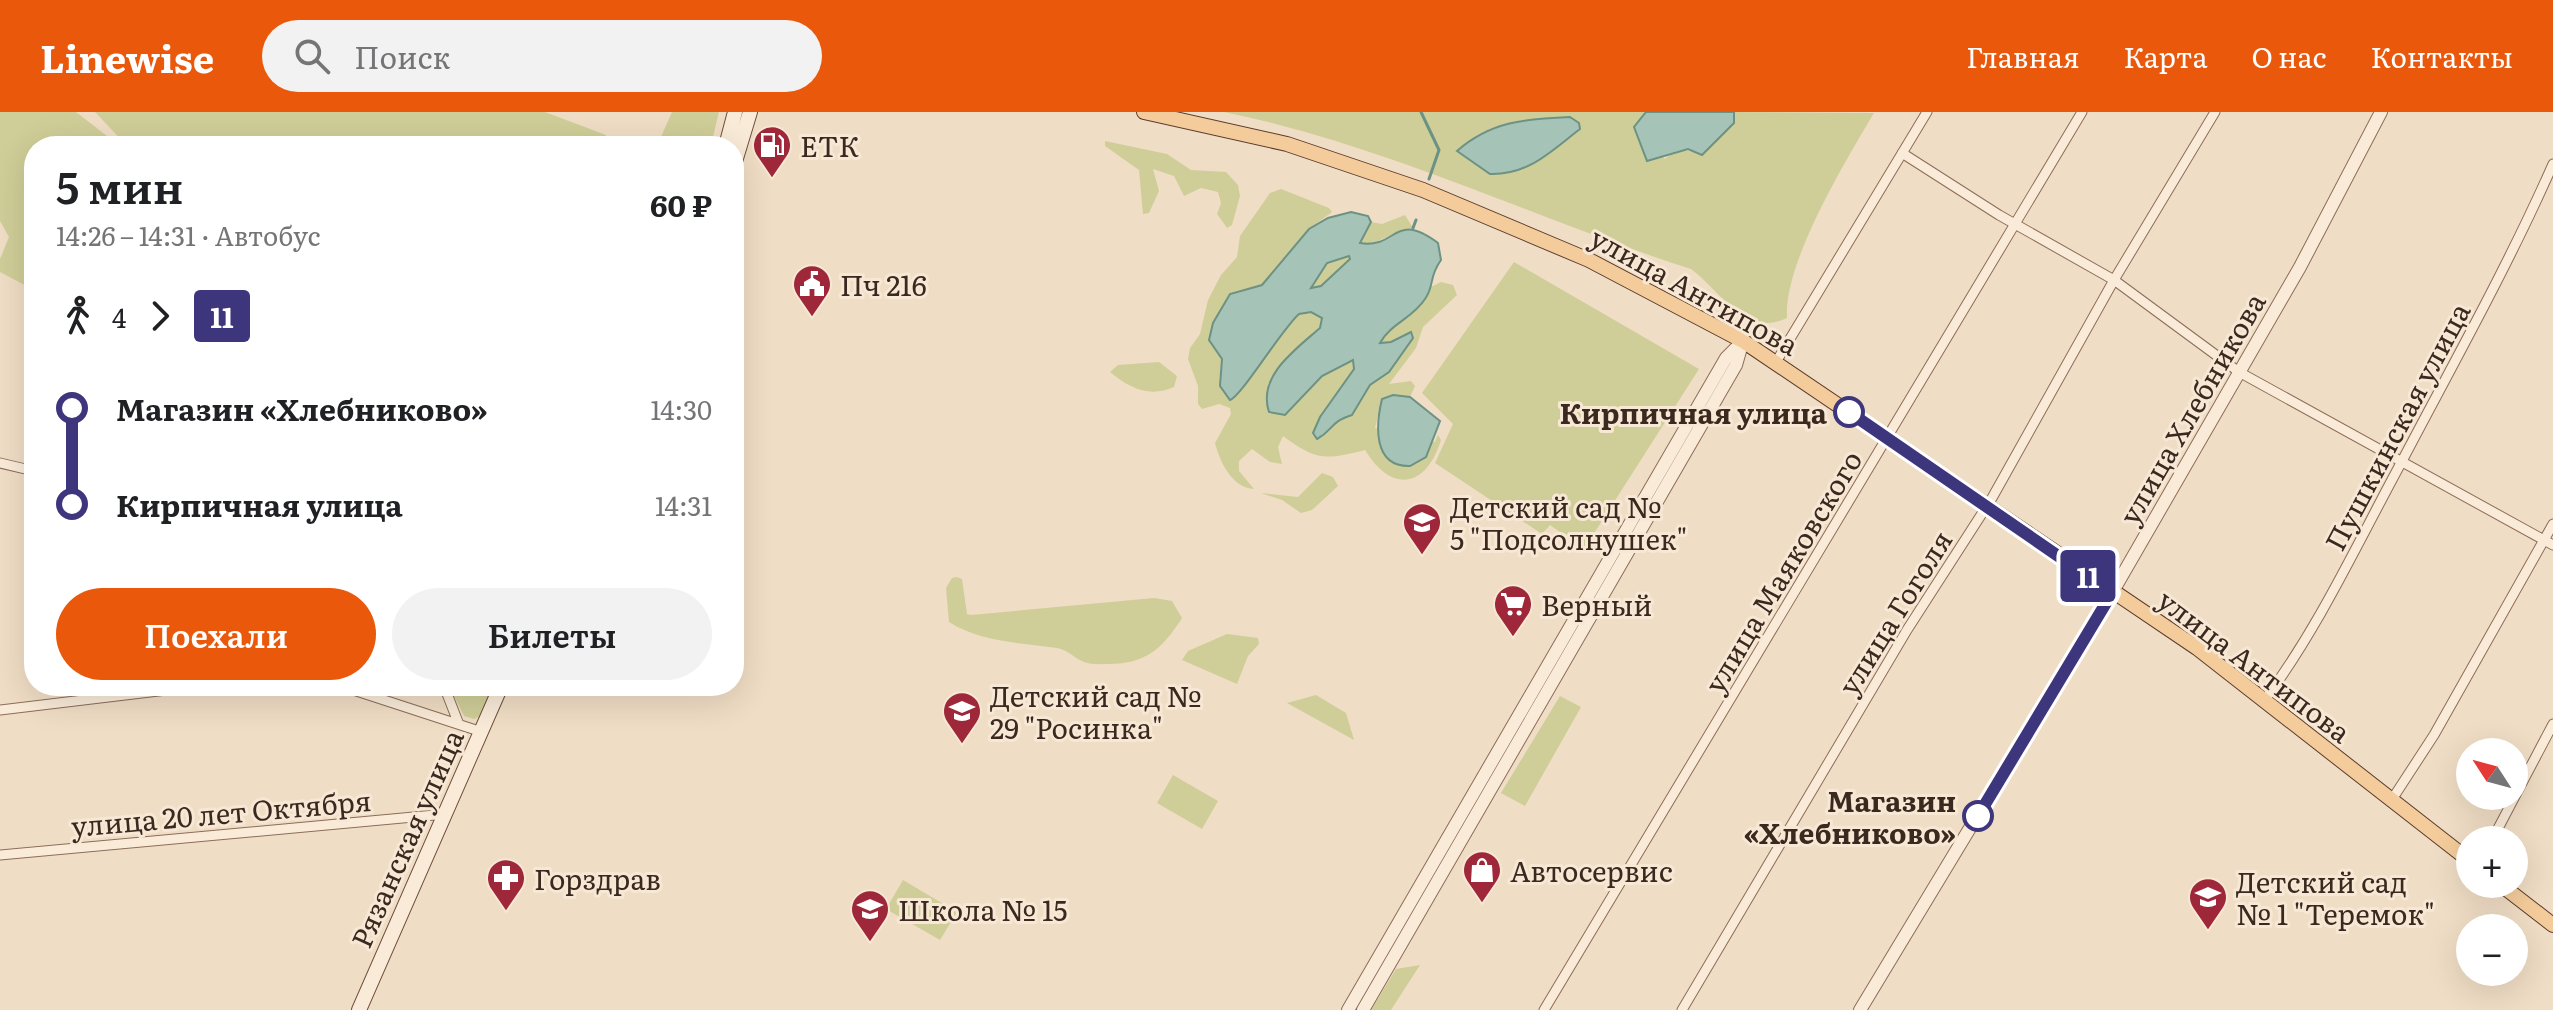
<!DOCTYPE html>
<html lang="ru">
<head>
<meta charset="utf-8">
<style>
	body { margin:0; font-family:Literata,serif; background:#f2f2f2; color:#202124; height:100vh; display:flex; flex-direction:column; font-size:30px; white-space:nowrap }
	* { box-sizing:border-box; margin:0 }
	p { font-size:26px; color:#757577 }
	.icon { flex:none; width:44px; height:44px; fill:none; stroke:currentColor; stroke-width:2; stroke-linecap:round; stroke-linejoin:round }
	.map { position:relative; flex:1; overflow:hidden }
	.panel { position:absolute; left:24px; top:24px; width:720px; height:560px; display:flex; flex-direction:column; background:#fff; border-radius:32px; box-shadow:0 8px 32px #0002 }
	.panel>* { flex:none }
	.badge { padding:0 16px; border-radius:6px; font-size:28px; line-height:52px }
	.needle { width:52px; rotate:306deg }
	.controls { position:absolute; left:2456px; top:626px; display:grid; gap:16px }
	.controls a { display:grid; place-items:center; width:72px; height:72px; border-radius:50%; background:#fff; box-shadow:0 8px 32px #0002; font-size:40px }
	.map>.badge { position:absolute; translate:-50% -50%; box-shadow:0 0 0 4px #fff }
	.legs { display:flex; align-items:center; gap:12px; height:88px; padding:0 32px; font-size:26px }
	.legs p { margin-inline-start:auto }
	.summary { display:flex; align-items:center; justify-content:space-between; height:136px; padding:0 32px }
	h1 { font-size:44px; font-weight:600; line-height:60px }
	.cta { display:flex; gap:16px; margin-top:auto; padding:16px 32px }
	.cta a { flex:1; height:92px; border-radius:48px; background:#ea580c; color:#fff; font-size:32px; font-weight:600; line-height:92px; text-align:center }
	.cta a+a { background:#f2f2f2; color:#202124 }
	ul { padding:0 32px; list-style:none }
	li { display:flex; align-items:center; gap:28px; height:96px; font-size:30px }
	li i { display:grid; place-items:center; width:12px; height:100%; margin:0 10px; background:currentColor }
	li i::after { content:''; width:20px; height:20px; margin:-10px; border:6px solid; border-radius:50%; background:#fff }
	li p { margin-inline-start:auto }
	li:first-child i { background:linear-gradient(#0000 50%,currentColor 0) }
	li:last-child i { background:linear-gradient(currentColor 50%,#0000 0) }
	header { display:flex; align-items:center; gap:48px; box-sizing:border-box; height:112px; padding:0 40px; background:#ea580c; color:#fff }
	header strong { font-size:38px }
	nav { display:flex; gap:44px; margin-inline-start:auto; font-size:28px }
	.search { width:560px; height:72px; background:#f2f2f2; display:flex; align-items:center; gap:20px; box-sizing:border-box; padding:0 28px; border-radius:44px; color:#757577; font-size:30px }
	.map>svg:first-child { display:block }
	.green { fill:#cfce98; fill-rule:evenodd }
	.water { fill:#a6c3b7; stroke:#6c9283; stroke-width:2; fill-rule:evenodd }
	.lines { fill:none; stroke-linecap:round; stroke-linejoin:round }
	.stream { stroke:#6c9283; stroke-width:3 }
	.minor-casing { stroke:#8c6d5a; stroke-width:11 }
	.tertiary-casing { stroke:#8c6d5a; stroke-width:14 }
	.secondary-casing { stroke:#6e4e3d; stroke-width:16 }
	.primary-casing { stroke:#5a3c2e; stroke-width:16 }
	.minor { stroke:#faebd8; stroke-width:9 }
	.tertiary { stroke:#faebd8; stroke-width:12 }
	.secondary { stroke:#faebd8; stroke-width:14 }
	.primary { stroke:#f4cc9b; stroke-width:14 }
	.line-1-casing { stroke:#fff; stroke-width:18 }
	.line-1 { stroke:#3d367d; stroke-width:12 }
	.stop-1-dot { fill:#fff; stroke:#3d367d; stroke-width:4 }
	.labels { text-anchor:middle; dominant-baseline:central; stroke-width:6; stroke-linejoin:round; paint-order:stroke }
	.poi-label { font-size:28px; fill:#3b281e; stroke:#f7e8d5; text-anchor:start }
	.street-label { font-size:28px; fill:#3b281e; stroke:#f7e8d5 }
	.stop-label { font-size:28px; font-weight:bold; fill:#3b281e; stroke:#f7e8d5; text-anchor:end }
</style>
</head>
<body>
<header>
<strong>Linewise</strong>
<div class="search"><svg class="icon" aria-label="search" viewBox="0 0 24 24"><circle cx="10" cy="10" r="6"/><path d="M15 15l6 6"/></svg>Поиск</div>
<nav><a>Главная</a><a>Карта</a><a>О нас</a><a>Контакты</a></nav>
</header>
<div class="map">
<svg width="2553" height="898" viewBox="0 0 2553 898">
	<rect width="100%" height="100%" fill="#f0ddc5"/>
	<path class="green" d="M0 0H76L120 34H34L30 63 34 76V178L0 160V147L9 125 0 109Z
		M95 0H545L606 23 601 34H127Z
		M672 0H719L711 33 657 34Z
		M1224 0H1646L1634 15 1665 47C1678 36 1687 37 1702 43L1734 11V0L1874 1C1846 48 1783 152 1787 206 1745 226 1724 182 1691 157 1535 107 1386 33 1224 0ZM1569 5 1580 17C1551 39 1529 63 1490 62L1457 39C1489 7 1527 7 1569 5Z
		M1105 29 1167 42 1191 58 1226 60 1238 73 1240 84 1232 113 1227 116 1217 102 1221 91 1218 80 1201 76 1184 84 1174 64 1153 57 1159 79 1149 101 1143 102 1139 58 1105 34Z
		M1281 77 1329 96 1332 100 1309 117 1262 173 1230 182 1213 211 1209 228 1222 247 1220 274 1264 242 1299 202 1311 200 1322 206 1320 216 1288 243 1268 272 1285 303 1322 264 1353 248 1356 252 1339 282 1325 323 1335 308 1352 303 1371 273 1389 260 1411 220 1391 230 1379 231 1385 221 1415 199 1431 175 1441 170 1453 173 1457 183 1423 215 1416 236 1389 272 1411 269 1415 274 1410 285 1393 283 1382 287 1375 316 1435 330 1438 323 1441 328C1426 376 1392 382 1365 338 1325 348 1317 349 1283 324L1278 335 1282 352 1270 350 1252 337 1239 349V359L1254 377C1232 376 1220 350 1215 331L1231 302 1230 296 1219 292 1202 297 1198 292V274L1188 247 1190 236 1200 222 1208 188 1221 163 1237 145 1240 124 1270 81Z
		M1405 103 1413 116C1394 117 1380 134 1360 131L1371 110 1382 112Z
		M1349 144 1350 147 1321 174 1311 176 1327 151Z
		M1514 150 1699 257 1584 437 1550 413 1542 422 1435 351 1453 312 1422 281Z
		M1159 250 1177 264 1174 275C1150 286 1129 276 1110 260L1118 253Z
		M1322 361 1333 365 1338 374 1312 398 1301 401 1282 388 1261 381 1298 385Z
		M957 465 962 467 967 502 971 503 1154 486 1172 489 1182 506C1163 536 1146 552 1109 552 1100 552 1092 553 1084 550 1074 546 1068 538 1057 536 1022 531 980 530 949 510L946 476 952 466Z
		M1227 522 1258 526 1259 532 1248 544 1237 572 1182 548 1188 539Z
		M449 574H493L479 605 474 607 464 604Z
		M1316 583 1346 601 1354 628 1287 591Z
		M1560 584 1581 595 1525 694 1501 681Z
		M1173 663 1218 689 1202 717 1157 691Z
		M903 768 957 800 940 828 886 797Z
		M1420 853 1391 898H1371L1396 857Z"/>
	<path class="water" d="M1646 0H1734V11L1702 43 1688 37 1647 49 1634 15Z
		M1570 5 1579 11 1580 17C1551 39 1529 63 1490 62L1457 39C1491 9 1525 7 1570 5Z
		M1351 100 1368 104 1371 110 1360 131C1398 137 1393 98 1438 131L1441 148C1428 166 1435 173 1425 187 1413 206 1390 212 1380 231L1391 230 1411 220 1413 226 1389 260 1370 273 1352 303C1329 310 1334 318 1317 327L1313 321 1320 305 1354 257 1353 248 1322 264 1285 303 1269 300C1257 264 1296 237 1320 216L1322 206 1311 200 1299 202C1281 218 1241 285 1230 288L1220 274 1222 247 1209 228 1213 211 1230 182 1262 173 1309 117 1328 106ZM1349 144 1350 147 1321 174 1311 176 1327 151Z
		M1393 283 1410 285 1440 309 1426 345 1410 354C1372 355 1376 312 1382 287Z"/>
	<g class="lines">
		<path class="stream" d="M1421 0 1439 38 1429 67
			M1413 116 1416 108"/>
		<defs>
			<path id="minor" d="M1902 41 1999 103 2114 168 2239 260 2553 433
				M1776 250 1927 0
				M0 351 34 359
				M341 574 482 620
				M444 574 458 610
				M2264 589C2319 515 2357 432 2401 351 2453 252 2508 154 2553 52
				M0 598 200 574
				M2391 689 2434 623 2553 412
				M2492 728 2553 612
				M0 743 446 702
				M1544 898 2082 0
				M1682 898 1907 518 1992 386 2114 168 2215 0"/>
			<path id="tertiary" d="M1348 898 1726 246 1743 229
				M1363 898 1736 253 1742 232
				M1860 898 2112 481 2300 155 2381 0"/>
			<path id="secondary" d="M726 34 735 0
				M734 53 750 0
				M359 898 501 574"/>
			<path id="primary" d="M1144 0 1287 32 1423 78 1589 148 1743 229 2197 536 2470 749
				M2500 772 2553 813"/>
		</defs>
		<use href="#minor" class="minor-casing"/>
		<use href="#tertiary" class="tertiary-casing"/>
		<use href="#secondary" class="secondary-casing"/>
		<use href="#primary" class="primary-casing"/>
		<use href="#minor" class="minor"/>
		<use href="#tertiary" class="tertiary"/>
		<use href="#secondary" class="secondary"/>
		<use href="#primary" class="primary"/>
	</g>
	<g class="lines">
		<defs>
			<path id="line-1" d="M1849 300 2112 481 1978 704"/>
		</defs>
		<use href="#line-1" class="line-1-casing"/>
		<use href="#line-1" class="line-1"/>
	</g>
	<defs>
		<symbol id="fuel-pin" viewBox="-11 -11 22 30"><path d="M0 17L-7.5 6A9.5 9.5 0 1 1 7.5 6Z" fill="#9e2739" stroke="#f7e8d5"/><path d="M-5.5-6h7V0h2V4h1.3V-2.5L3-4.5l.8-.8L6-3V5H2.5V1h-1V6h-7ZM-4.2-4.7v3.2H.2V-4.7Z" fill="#fff"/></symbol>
		<symbol id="civic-pin" viewBox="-11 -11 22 30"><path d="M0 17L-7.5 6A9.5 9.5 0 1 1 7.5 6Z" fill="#9e2739" stroke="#f7e8d5"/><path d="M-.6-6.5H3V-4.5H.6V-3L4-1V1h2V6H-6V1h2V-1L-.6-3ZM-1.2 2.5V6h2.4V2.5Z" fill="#fff"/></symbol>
		<symbol id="school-pin" viewBox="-11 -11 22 30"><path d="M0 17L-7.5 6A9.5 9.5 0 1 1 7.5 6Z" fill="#9e2739" stroke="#f7e8d5"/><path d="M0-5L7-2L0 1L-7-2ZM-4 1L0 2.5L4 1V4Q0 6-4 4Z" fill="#fff"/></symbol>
		<symbol id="supermarket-pin" viewBox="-11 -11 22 30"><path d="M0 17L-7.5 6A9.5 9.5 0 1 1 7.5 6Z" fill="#9e2739" stroke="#f7e8d5"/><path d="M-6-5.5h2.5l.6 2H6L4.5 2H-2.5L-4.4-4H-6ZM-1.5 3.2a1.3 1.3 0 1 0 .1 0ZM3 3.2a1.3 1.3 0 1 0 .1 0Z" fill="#fff"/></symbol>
		<symbol id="shop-pin" viewBox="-11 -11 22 30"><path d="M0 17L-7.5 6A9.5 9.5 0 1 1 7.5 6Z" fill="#9e2739" stroke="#f7e8d5"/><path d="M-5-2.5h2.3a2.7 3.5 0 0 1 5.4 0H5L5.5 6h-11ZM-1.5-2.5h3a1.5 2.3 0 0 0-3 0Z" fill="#fff"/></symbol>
		<symbol id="pharmacy-pin" viewBox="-11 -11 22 30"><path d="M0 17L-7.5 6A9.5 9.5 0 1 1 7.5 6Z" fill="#9e2739" stroke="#f7e8d5"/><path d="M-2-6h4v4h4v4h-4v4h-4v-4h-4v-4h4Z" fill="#fff"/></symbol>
	</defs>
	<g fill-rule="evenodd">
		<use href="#fuel-pin" x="750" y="11" width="44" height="60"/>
		<use href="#civic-pin" x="790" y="150" width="44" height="60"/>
		<use href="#school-pin" x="1400" y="388" width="44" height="60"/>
		<use href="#supermarket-pin" x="1491" y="470" width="44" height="60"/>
		<use href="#school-pin" x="940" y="577" width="44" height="60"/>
		<use href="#shop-pin" x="1460" y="736" width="44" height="60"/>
		<use href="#pharmacy-pin" x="484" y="744" width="44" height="60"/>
		<use href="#school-pin" x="2186" y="763" width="44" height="60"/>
		<use href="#school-pin" x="848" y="775" width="44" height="60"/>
	</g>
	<g class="stop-1-dot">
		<circle cx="1849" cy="300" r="14"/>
		<circle cx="1978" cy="704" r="14"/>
	</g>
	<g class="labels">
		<g class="poi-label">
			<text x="800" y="33">ЕТК</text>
			<text x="840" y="172">Пч 216</text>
			<text x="1450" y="394">Детский сад №<tspan x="1450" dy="32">5 "Подсолнушек"</tspan></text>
			<text x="1541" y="492">Верный</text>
			<text x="990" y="583">Детский сад №<tspan x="990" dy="32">29 "Росинка"</tspan></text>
			<text x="1510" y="758">Автосервис</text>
			<text x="534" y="766">Горздрав</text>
			<text x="2236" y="769">Детский сад<tspan x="2236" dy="32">№ 1 "Теремок"</tspan></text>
			<text x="898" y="797">Школа № 15</text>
		</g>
		<g class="street-label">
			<text transform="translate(1695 178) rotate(29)">улица Антипова</text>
			<text transform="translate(2191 296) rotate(-60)">улица Хлебникова</text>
			<text transform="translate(2396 314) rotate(-62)">Пушкинская улица</text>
			<text transform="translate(1782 459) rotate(-59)">улица Маяковского</text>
			<text transform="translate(1894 500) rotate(-58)">улица Гоголя</text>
			<text transform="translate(2255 553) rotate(37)">улица Антипова</text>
			<text transform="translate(221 700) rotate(-5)">улица 20 лет Октября</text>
			<text transform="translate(406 726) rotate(-66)">Рязанская улица</text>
		</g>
		<g class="stop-label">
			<text x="1827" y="300">Кирпичная улица</text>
			<text x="1956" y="688">Магазин<tspan x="1956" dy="32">«Хлебниково»</tspan></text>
		</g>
	</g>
</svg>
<div class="controls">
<a><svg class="needle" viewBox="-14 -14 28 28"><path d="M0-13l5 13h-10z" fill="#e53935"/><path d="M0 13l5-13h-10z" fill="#757577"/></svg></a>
<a>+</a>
<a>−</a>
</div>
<b class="badge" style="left:2088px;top:464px;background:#3d367d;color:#fff">11</b>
<section class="panel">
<div class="summary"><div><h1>5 мин</h1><p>14:26 – 14:31 · Автобус</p></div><b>60 ₽</b></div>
<div class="legs"><svg class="icon" aria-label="walk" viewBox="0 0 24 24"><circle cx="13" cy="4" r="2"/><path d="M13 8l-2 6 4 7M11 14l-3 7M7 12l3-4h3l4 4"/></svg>4<svg class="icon" aria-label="forward" viewBox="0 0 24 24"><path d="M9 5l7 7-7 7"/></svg><b class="badge" style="background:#3d367d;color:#fff">11</b></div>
<ul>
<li><i style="color:#3d367d"></i><b>Магазин «Хлебниково»</b><p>14:30</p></li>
<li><i style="color:#3d367d"></i><b>Кирпичная улица</b><p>14:31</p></li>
</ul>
<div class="cta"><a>Поехали</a><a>Билеты</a></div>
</section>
</div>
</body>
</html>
